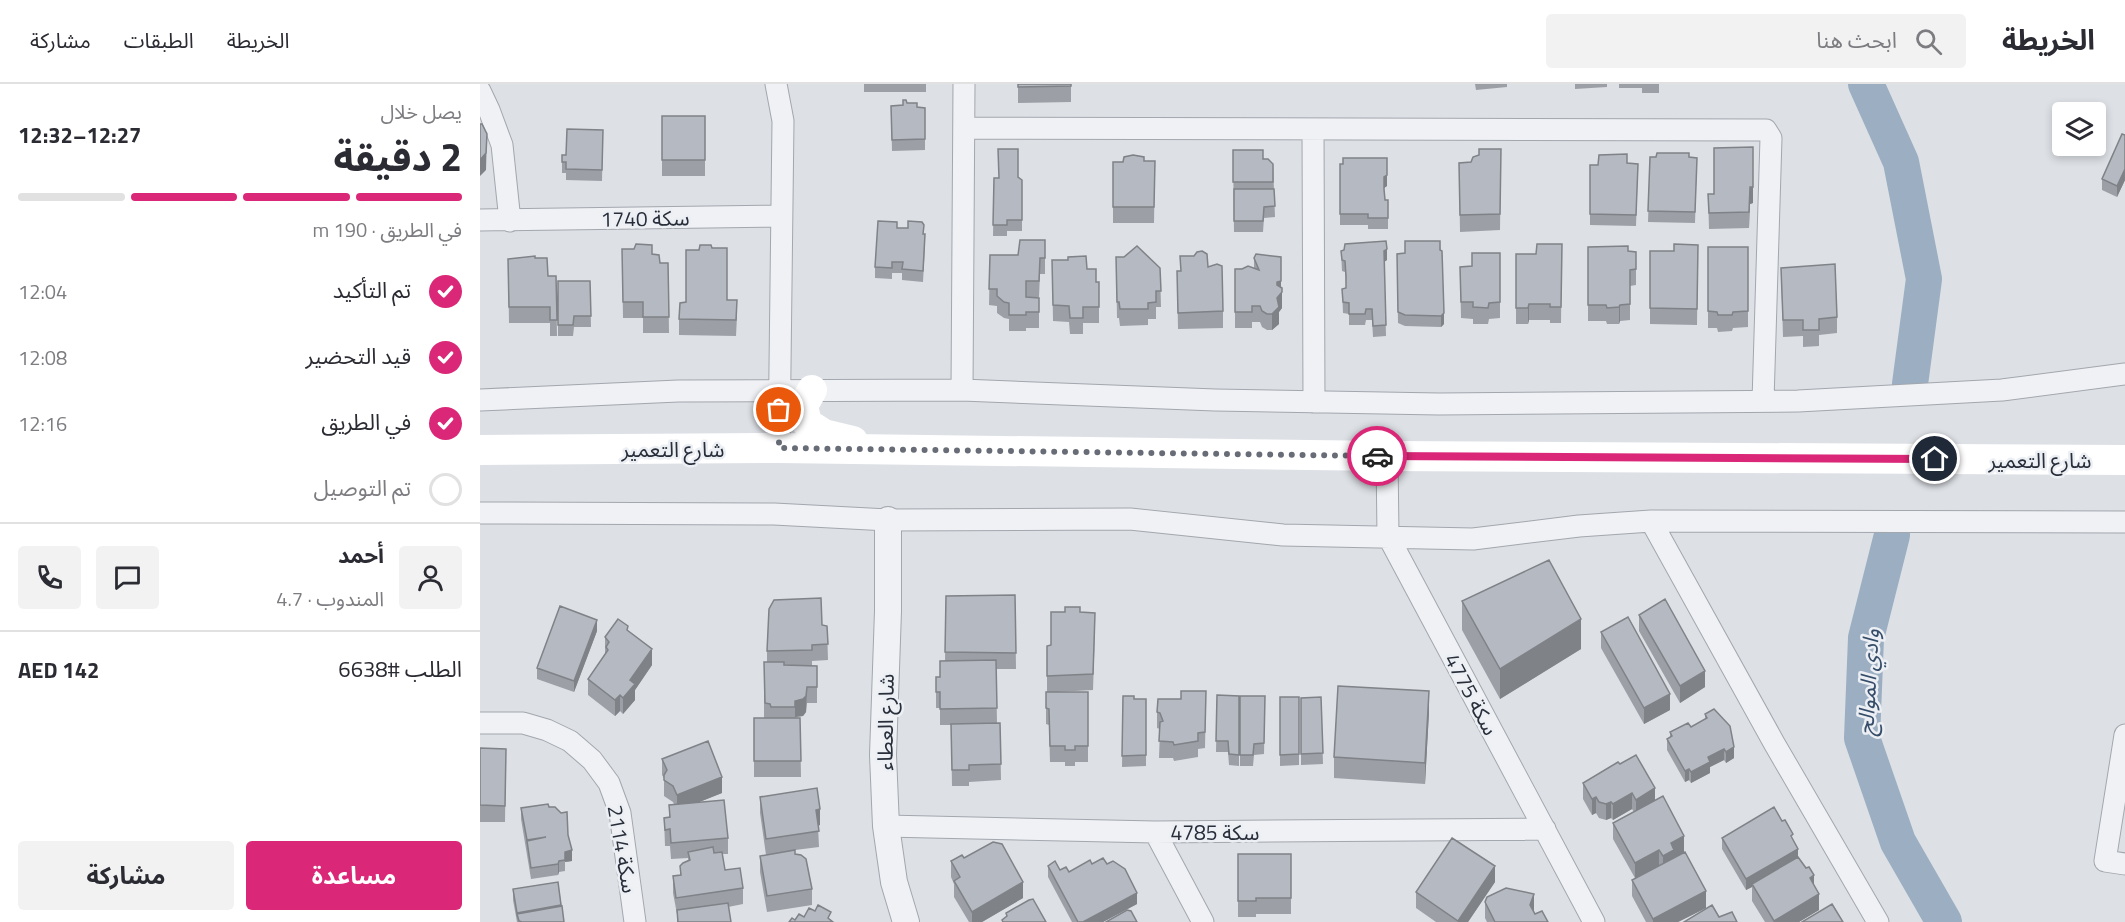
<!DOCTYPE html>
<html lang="ar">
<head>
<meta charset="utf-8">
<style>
	body { margin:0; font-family:"Titillium Web","Noto Sans Arabic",sans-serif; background:#f2f2f3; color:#2b2b33; direction:rtl; height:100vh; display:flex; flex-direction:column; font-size:22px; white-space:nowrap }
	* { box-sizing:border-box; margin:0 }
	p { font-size:20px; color:#7c7c81 }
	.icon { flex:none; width:33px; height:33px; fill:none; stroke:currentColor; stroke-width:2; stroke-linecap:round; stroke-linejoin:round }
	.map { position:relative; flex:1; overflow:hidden; direction:ltr }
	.sheet { display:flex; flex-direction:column; background:#fff; width:480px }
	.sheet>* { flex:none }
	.controls { position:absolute; left:1572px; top:18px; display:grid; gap:12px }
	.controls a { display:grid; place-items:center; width:54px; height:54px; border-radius:6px; background:#fff; box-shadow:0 3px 9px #0003; font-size:30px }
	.pin { position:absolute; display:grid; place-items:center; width:51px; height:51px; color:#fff; margin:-26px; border:3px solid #fff; border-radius:50%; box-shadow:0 2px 6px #0007 }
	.courier { position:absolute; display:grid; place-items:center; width:60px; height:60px; margin:-30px; border:4px solid #db2777; border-radius:50%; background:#fff; color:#222; box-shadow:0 2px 8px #0007 }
	.overview em { font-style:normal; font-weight:700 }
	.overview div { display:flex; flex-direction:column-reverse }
	.overview { display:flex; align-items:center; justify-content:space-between; height:102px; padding:0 18px }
	h1 { font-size:39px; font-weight:700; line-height:45px }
	.bar { display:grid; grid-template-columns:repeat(4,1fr); gap:9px 6px; align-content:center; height:72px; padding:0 18px }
	.bar i { height:8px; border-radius:4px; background:#e1e1e2 }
	.bar .selected { background:#db2777 }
	.bar p { grid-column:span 4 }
	.line { display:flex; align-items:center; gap:15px; padding:0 18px; border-top:2px solid #e1e1e2 }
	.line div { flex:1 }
	.round { display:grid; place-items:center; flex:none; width:63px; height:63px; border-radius:6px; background:#f2f2f3 }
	ol { padding:0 18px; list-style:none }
	li { display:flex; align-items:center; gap:18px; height:66px }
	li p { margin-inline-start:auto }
	li .icon { padding:6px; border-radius:50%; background:#db2777; color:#fff; stroke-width:4 }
	li:last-child { color:#7c7c81 }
	li i { width:33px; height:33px; border:3px solid #e1e1e2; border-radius:50% }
	.primary-button { display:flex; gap:12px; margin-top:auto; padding:12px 18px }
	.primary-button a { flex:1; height:69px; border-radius:6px; background:#db2777; color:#fff; font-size:24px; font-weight:700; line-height:69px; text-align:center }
	.primary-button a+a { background:#f2f2f3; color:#2b2b33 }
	header { display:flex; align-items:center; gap:36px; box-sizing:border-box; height:84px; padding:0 30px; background:#fff; border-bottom:2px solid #e1e1e2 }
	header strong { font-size:28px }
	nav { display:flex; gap:33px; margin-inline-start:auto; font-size:21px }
	.search { width:420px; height:54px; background:#f2f2f3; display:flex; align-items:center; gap:15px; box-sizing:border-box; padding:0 21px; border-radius:6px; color:#7c7c81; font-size:22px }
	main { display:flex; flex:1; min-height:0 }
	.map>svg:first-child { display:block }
</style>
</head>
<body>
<header>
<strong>الخريطة</strong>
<div class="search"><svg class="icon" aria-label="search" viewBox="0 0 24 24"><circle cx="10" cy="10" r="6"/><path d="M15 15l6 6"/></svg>ابحث هنا</div>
<nav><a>الخريطة</a><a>الطبقات</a><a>مشاركة</a></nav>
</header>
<main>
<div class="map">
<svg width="1645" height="838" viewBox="0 0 1645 838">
	<rect width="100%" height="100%" fill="#dde0e5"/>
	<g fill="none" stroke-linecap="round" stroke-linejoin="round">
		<path stroke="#9baec2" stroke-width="36" d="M1386,0L1421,78L1444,195L1430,300
			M1412,451L1386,554L1382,654L1418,758L1464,838"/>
		<g stroke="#a3a7ae" stroke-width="23">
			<path id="minor" d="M296,0L303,37L299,364
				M0,7L9,26L22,61L30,137
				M484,44L1286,46L1291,54L1283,317
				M833,45L834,318
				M0,136L301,132
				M482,306L484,0
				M0,316L198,307L482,306L735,316L959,320L1318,317L1522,306L1645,290
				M907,372L908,452L1114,838
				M0,429L294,430L408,436L650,435L803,451L993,455L1099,442L1171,437L1645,438
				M1171,437L1294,659L1398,838
				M0,639H43L67,646L90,657L112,676L129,699L140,729L155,838
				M1645,651L1625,777L1645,780
				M406,742L675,748L1065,745
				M675,748L723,838"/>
		</g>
		<g stroke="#a3a7ae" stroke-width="28">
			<path id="tertiary" d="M408,436V527L403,671L406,742L414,798L426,838"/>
		</g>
		<use href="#minor" stroke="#eff1f4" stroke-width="21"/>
		<use href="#tertiary" stroke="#eff1f4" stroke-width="26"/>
		<path stroke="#fff" stroke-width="30" d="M332,306L323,322L327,339L344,350L373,357
			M0,366L299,364L907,372L1645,376"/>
	</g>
	<path fill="#9c9fa6" d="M384,0H446V8H384Z
		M538,0H591V18L538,19Z
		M995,0H1027V3L996,6Z
		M1095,0H1127V3L1095,5Z
		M1139,0H1179V9H1162V4H1139Z
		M427,19L437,23L445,24V66L412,67L411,22L423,21Z
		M182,32H225V92H182Z
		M123,46L122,97L86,96V89H82V78L86,71Z
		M1645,51V96L1637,113L1622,106V95Z
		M1021,65L1020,146L980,148L979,79L991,78Z
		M753,66L783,75L793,80L795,133L784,134L783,148H754Z
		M1170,73L1217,74L1215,139L1168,138Z
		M675,77L674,139H633V78Z
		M860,80L907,102L904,104L905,116H908V145H888V141H860Z
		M1158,80L1156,142L1110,141V81Z
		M538,93L542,96V147H527V152H513L514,94Z
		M1228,110L1273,119L1270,120L1269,144L1229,145Z
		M417,144H428L444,150L445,161L443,198L422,196V189H412V195L395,194V183Z
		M565,156V190H560L559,213H546L559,214V244H546V247H529V235L524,234L517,229V222L509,221L510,171H538Z
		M960,157L964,240L961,243L925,242L918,239L917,170L925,169Z
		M1082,160L1081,239H1070V236H1049L1048,240H1036V170H1056Z
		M1218,161L1217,241L1170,240V167H1194Z
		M1108,163L1156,168V201L1150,202V236L1140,237L1139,240H1127L1126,237H1108Z
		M1228,163H1268V243L1253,244L1252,247L1238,248L1237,244H1228Z
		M142,165L172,170L180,179H188L189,249H163V234H143Z
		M861,167L907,176L904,178L906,252L893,253L892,236H886L885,241H869V230L863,229L862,205L866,204V198L865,188L862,187Z
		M1020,169V234L1009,235L1008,240H993V235L981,234L980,183L992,182Z
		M714,172L728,183L743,227V244L698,245L697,187H700Z
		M636,173L680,184L681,223H676V235H668V241L640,242L639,234H637Z
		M55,174L68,192H76L77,252H70V239H29L28,175Z
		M774,174L801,203L802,224L799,228V240L792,246H787L782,243L780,238H772V244H755V185L774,184Z
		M572,176H588L607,185L616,198H619V239H603V250H590L589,238L573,237Z
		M1301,184L1357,233V249L1339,251V262L1323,263V252L1303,253Z
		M78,197H110L111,243H94L93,252H78Z
		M247,216L257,232L256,252L199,251V235Z
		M535,511L536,585H516L517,639H520L521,696L489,698V702H472L471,641H460V624H456V593H460L465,577L466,512Z
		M982,517L1101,565L1020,615L982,546Z
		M600,528L615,545L613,606L577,608H608V678H595V682H585V678H570L569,641L566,640V608H567V562L571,561Z
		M1159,531L1225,603L1200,619L1159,547Z
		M342,541L347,542L348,576L332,577V582H337V619H327L326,628L323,632L315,633L320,634L321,693H274V634H284V578H287V567Z
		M117,547L94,608L57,595V584Z
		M148,547L172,581L155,606V616L143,630L140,627L135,632L108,611V595L125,570V553Z
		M1121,548L1190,626L1164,640L1121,564Z
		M726,607L725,664L718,665V673L694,677L693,674H679L680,645L677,644V628L701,615Z
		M737,611L759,612V682L749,681L748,668H736Z
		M643,612L654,615H666V682L642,683Z
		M760,612H785L784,670L774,671L773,682H760Z
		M800,613H819V681L800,682Z
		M841,613L843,680L821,681V614Z
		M949,628L945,700L854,694V673Z
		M1225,630L1254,674L1246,679L1244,676L1230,683V689L1211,699L1209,696L1205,698L1187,666V655L1190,653V648L1211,643L1225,636Z
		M0,664L26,665L25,738H0Z
		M182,675L242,709L219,718L248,754V770H242L245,786L263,804V820L248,823L251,838H197V830L193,809V792L200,791V782L208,776V774L191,775L190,762H185L184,734L189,733V721L194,720L193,718L184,712V694L182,691Z
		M1138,678L1175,716L1204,768L1226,824L1198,838H1166L1152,812V796L1155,794L1133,755V739L1154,728L1152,725L1133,736L1131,734L1126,736L1119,734L1116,729L1112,731L1103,715V699Z
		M280,713L340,741L338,742L339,763L315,766V770L332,805V821L287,828L280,788V772L286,771L280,729Z
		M69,723L88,751L92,777L85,778V787L79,788L78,791L51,795L41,735V724Z
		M1242,754L1313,756L1318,773L1334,801L1339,826L1319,838H1285L1272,817V803L1266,806L1242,765Z
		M758,770H811V830H776V833H758Z
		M484,774L543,814L502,838H489L474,813V800L471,793V777Z
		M612,780L657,820L623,838H592L568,793V782L589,788Z
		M78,798L84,838H37L33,816V805Z
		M1015,798L988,838H956L936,824V808Z
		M1005,818L1054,827L1055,830L1068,838H1007L1005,834Z"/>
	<path fill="#7f8287" d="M7,50L6,86L0,92V76Z
		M1645,85V96L1637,113V102Z
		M907,91V102L904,104V93Z
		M1270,103H1273V119L1270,120L1269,144Z
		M907,165V176L904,178V167Z
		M801,173V209L802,208V224L799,228V240L792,246V230Z
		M1049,220V236L1048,240V224Z
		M1140,221V237L1139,240V223Z
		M964,229V240L961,243V232Z
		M1101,535V565L1020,615V585Z
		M117,536V547L94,608V597Z
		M172,565V581L155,606V616L143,630V614L150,596Z
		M1225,587V603L1200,619V602Z
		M327,603L326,628L323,632L315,633V617Z
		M949,607V628L945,700V679Z
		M1190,610V626L1164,640V624Z
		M140,611V627L135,632V616Z
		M1254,663V674L1246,679V668Z
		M1244,665V676L1230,683V689L1211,699V688L1228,673Z
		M1209,685V696L1205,698V687Z
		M242,693V709L197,727V711Z
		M1175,704V720L1156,732V716Z
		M1152,709V725L1133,736V720Z
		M1116,713V729L1112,731V715Z
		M1131,718V734L1126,736V720Z
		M340,725V741L336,742V726Z
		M1204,752V768L1183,788V772L1191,759Z
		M1318,765V776L1272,800V803L1266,806V795Z
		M92,766V777L85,778V768Z
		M1179,766V782L1155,795V779Z
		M79,777V788L78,791V780Z
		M1015,782V798L988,838H978V837Z
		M1334,791V807L1330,794Z
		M543,798V814L502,838H492V828Z
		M1226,807V824L1198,838H1173V835Z
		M657,809V820L623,838H603Z
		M1054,810V827L1050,837V821Z
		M1339,810V826L1319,838H1294V837Z"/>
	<path fill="#b5b9c1" stroke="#7f8287" stroke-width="1.5" d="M538,0H591V2L538,3Z
		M423,16H426L427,19H437V23L445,24V55L412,56L411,22L423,21Z
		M182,32H225V76H182Z
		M0,40H2L7,50L6,69L0,76Z
		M87,45L123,46L122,86L86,85V78H82V71H86Z
		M1642,50L1645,51V85L1637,102L1622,95Z
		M1273,63V103H1270L1269,128L1229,129L1228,110H1234V64Z
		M518,65H538V93L542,96V136H527V141H513L514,94H519Z
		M999,65H1021L1020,130L980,131L979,79L991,78L993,73L999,71Z
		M753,66H783V75H788L793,80V98H753Z
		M1177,69H1209V73L1217,74L1215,128L1168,127L1170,73H1176Z
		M1147,70V79L1158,80L1156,131L1110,130V81H1118L1119,71Z
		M653,71L664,73V77H675L674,123H633V78H643L644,73Z
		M863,74H907V91L904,93V105L905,116H908V134H888V130H860V80H863Z
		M754,105H794L795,122L784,123L783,137H754Z
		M398,137L417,138V144H428V137L442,138L444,141L443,150H445L443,187L422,185L423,178H412V184L395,183Z
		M540,156H565V174H560L559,197H546V213L559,214V228H546V231H529V219L524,218L517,212V205H509L510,171H538Z
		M906,157L907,165L904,167L906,241L893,242L892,225H886L885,230H869V219L863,218L862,205L866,204V192L865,177L862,176L861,167L864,166L865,160Z
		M925,157H960V166L962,167L964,229L961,232L925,231L918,228L917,170L925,169Z
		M156,160L172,161V170L179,171L180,179H188L189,233H163V218H143L142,165H154Z
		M1057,160H1082L1081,223H1070V220H1049L1048,224H1036V170H1056Z
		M1194,160L1218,161L1217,225L1170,224V167H1194Z
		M220,161H231L232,164H247V216H257L256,236L199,235L200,219L206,218V166H219Z
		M657,162L680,184L681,207H676V218L668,219V225H640L639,218H637L636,173H644Z
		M1148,162V167L1156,168V185L1150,186V220L1140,221L1139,223L1127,224L1126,221H1108V163Z
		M1228,163H1268V227L1253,228L1252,231H1238L1237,228L1228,227Z
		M722,167L727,170L728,183L737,180L742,182L743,227L698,229L697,187H701L700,172H714L717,168Z
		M992,169H1020V218L1009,219L1008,224L993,223V218H981L980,183L992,182Z
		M776,170L801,173V197L797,198V201L802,204V208L797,214L799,223L792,230H787L782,227L780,222H772V228H755V185H762L768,182L779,186L774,174Z
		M55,172V174H67L68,192H76L77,236H70V223H29L28,175Z
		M606,172L607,185H616V198H619V223H603V234H590L589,222L573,221L572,176H588V173Z
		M1355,180L1357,233L1339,235V246H1323V236H1303L1301,184Z
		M78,197H110L111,232H94L93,241H78Z
		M1069,476L1101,535L1020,585L982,517Z
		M535,511L536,569L465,568L466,512Z
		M341,514L342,541L347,542L348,560L332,561V566L287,567L289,525L294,516Z
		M1185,515L1225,587L1200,602L1159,531Z
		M80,522L117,536L94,597L57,584Z
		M585,523H600V528L615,529L613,590L567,592V562L571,561V528H585Z
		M1148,533L1190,610L1164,624L1121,548Z
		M138,535L148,542L147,546L172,565L150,596L155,600L143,614L140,611L135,616L108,595L128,566L126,563L129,558L125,553Z
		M516,576L517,624L460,625V608H456V593H460V577Z
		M284,578H304V581L337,582V603H327L326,612L323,615L315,617V623H291L290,620L285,619Z
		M858,602L949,607L945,679L854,673Z
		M701,607H726L725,648L718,649V657L694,661L693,658L679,657L680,638L683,637L680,629L677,628L678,615H701Z
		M566,608H608V662H595V666H585V662H570L569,625L566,624Z
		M737,611L759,612V671L749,670L748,657H736Z
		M643,612H654V615H666V671L642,672Z
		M760,612H785L784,659L774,660L773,671H760Z
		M800,613H819V670L800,671Z
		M841,613L843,669L821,670V614Z
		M1234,625L1250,642L1254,663L1246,668L1244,665L1228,673L1230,678L1211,688L1209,685L1205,687L1187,655L1192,652L1190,648L1208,639L1211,643L1227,634L1225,630Z
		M274,634H320L321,677H274Z
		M520,639L521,680L489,681V686H472L471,640Z
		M228,657L242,693L197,711L193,702L184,696V691L187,686L182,675Z
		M0,664L26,665L25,722L0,721Z
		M1156,671L1175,704L1156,716L1152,709L1133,720L1131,718L1126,720L1119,718L1116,713L1112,715L1103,699L1138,678L1140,680Z
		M337,704L340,725L336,726L339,747L286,755L280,713Z
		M1183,712L1204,752L1191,759L1194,766L1183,772L1179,766L1155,779L1133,739Z
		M244,716L248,754L191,759L190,745L185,746L184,734L190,733L189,721Z
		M68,720L69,723H75L81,729L87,728L88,751L92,766L85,768V776L79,777L78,780L51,784L47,757L66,753L47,756L41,724Z
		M1294,723L1302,737L1305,736L1313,750L1311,752L1318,765L1266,795L1242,754Z
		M972,754L1015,782L978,837L936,808Z
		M513,758L522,760L543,798L492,828L474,797L480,793L471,777L482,771L484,774Z
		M233,763L234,769L242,768L245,786L260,784L263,804L196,814L193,792L201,791L200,782L203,779L210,776L208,768Z
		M315,766V770L321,771L326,775L332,805L287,812L280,772Z
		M1205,768L1226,807L1173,835L1152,796Z
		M758,770H811V814H776V817H758Z
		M1318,773L1326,784L1329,783L1334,791L1330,794L1339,810L1294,837L1272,800Z
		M623,774L627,780L633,777L645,785L657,809L603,838H598L568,782L575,777L580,786L586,783L589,788L610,776L612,780Z
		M78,798L81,821L37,829L33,805Z
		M1026,804L1054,810L1050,821L1055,830L1062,827L1068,838H1015L1005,818L1007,813Z
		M553,815L566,838H523L522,836L527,832L526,829L549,816Z
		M248,819L251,838H198L197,826Z
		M1352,820L1363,838H1322Z
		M338,821L351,828L348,834L353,838H309L312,834L315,836L319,830L324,833L329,824L335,827Z
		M1232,821L1239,833L1252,828L1257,838H1204Z
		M82,822L84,838H42L39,837L37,830Z
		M647,826L651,827L657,838H626Z"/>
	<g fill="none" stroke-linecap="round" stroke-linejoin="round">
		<path stroke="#676c76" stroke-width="6" stroke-dasharray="0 10.8" d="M299,326V364L897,372"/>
		<path stroke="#db2777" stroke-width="8" d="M897,372L1455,375"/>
	</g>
	<g text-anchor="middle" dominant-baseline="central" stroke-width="5" stroke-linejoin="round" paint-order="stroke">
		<g font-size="21" fill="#282e3a" stroke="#eceff3">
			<text transform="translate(165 134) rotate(-1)">سكة 1740</text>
			<text x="193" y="365">شارع التعمير</text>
			<text x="1560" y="376">شارع التعمير</text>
			<text transform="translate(992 610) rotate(62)">سكة 4775</text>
			<text transform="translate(405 638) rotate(-89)">شارع العطاء</text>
			<text x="735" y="748">سكة 4785</text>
			<text transform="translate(143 765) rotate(80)">سكة 2114</text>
		</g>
		<g font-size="22" font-style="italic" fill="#364d6a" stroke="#eceff3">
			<text transform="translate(1388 598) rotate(-87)">وادي الموالح</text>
		</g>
	</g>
</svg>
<div class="controls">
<a><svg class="icon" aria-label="layers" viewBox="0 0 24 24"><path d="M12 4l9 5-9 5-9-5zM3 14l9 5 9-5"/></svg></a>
</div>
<div class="pin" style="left:299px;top:326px;background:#ea580c"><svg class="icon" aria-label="bag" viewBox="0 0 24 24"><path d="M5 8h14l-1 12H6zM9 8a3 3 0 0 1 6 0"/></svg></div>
<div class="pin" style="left:1455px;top:375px;background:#1f2937"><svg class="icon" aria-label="home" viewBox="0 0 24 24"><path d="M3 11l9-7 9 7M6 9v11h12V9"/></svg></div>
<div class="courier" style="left:897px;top:372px"><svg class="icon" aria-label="car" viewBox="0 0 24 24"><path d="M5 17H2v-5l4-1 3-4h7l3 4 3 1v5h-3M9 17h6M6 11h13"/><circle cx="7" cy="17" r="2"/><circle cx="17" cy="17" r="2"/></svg></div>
</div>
<section class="sheet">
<div class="overview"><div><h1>2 دقيقة</h1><p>يصل خلال</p></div><em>12:27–12:32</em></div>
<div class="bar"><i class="selected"></i><i class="selected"></i><i class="selected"></i><i></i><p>في الطريق · 190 m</p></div>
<ol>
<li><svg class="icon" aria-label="check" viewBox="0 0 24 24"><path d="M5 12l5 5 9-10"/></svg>تم التأكيد<p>12:04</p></li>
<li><svg class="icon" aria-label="check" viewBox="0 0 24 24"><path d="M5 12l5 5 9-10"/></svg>قيد التحضير<p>12:08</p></li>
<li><svg class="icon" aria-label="check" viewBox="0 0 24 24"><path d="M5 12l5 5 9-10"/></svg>في الطريق<p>12:16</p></li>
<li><i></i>تم التوصيل</li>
</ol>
<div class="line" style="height:108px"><a class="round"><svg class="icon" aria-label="person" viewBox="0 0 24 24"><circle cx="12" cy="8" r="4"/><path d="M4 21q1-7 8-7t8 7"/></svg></a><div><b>أحمد</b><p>المندوب · 4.7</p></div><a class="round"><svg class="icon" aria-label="chat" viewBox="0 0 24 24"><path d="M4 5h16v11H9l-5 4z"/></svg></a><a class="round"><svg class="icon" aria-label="phone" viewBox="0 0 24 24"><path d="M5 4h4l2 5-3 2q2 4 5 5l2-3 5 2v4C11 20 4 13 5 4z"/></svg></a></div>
<div class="line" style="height:78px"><div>الطلب #6638</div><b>AED 142</b></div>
<div class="primary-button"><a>مساعدة</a><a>مشاركة</a></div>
</section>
</main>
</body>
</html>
